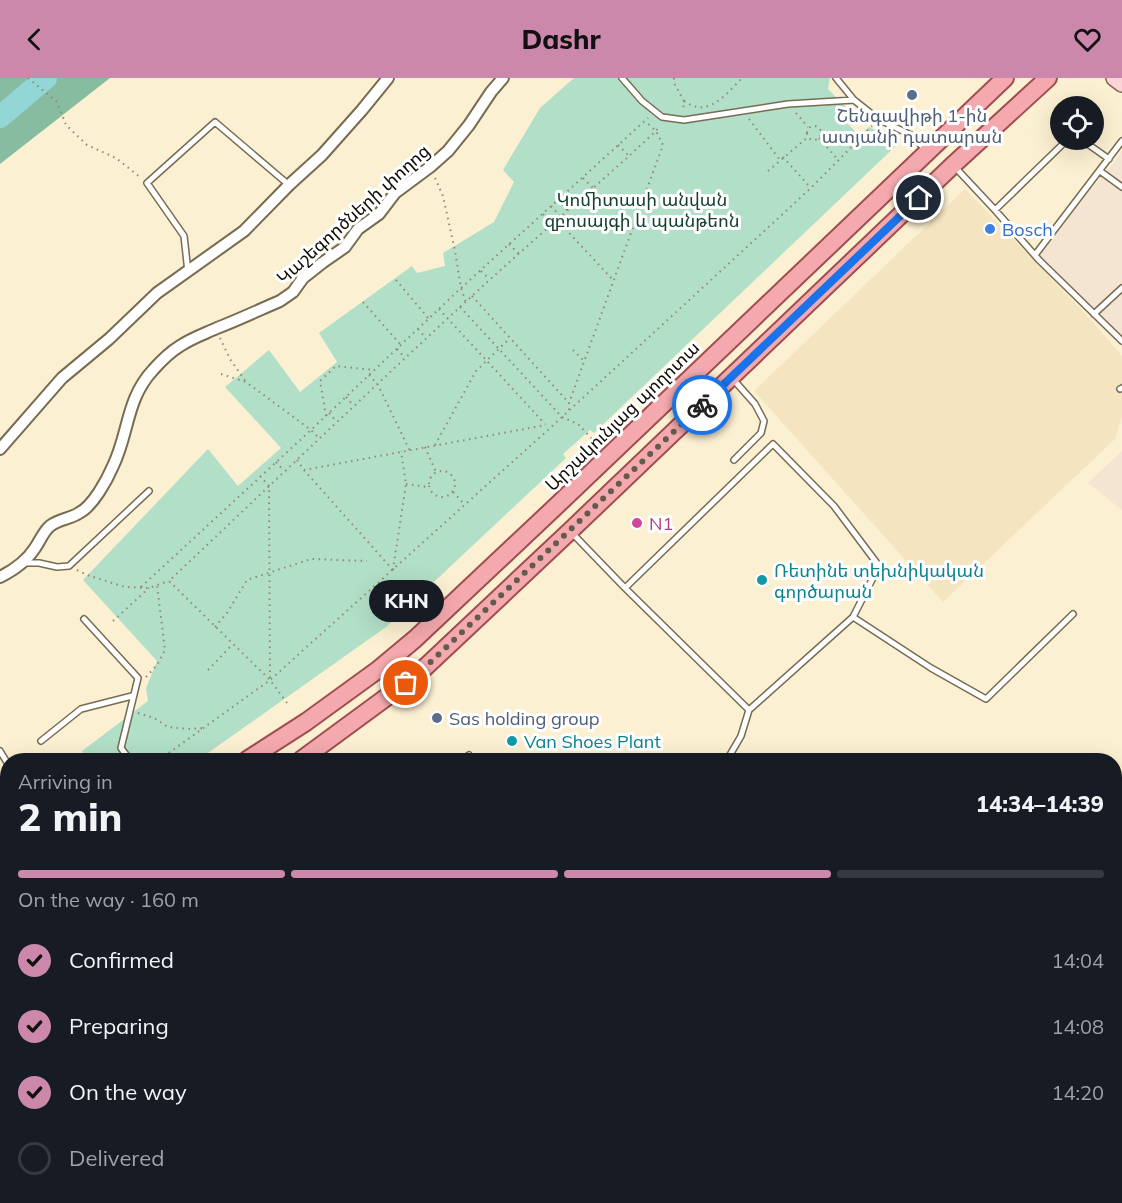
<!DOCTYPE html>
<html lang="en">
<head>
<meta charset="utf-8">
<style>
	body { margin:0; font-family:Mulish,"Noto Sans Armenian",sans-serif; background:#242831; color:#f1f3f6; height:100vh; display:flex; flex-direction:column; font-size:22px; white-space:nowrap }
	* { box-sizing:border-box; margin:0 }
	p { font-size:20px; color:#9ea1a6 }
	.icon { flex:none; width:33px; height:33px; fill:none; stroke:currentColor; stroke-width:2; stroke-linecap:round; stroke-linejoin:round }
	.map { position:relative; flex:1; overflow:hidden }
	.side { position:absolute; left:0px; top:675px; width:1122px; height:450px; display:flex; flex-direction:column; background:#171b24; border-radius:24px 24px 0 0; box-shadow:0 6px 24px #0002 }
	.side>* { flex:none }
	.fabs { position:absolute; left:1050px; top:18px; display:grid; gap:12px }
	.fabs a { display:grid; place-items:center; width:54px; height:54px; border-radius:50%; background:#171b24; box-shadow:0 6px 24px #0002; font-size:30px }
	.pin { position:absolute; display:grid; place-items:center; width:51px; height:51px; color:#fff; margin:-26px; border:3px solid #fff; border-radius:50%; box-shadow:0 2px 6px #0007 }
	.courier { position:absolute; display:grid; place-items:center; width:60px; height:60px; margin:-30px; border:4px solid #1a73e8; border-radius:50%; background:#fff; color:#222; box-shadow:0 2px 8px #0007 }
	.bubble { position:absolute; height:42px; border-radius:21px; background:#171b24; box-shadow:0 6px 24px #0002; font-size:20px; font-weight:800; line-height:42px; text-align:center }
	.headline em { font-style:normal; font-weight:800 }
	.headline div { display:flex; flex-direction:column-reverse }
	.headline { display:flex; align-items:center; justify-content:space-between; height:102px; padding:0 18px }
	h1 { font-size:39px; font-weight:800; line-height:45px }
	.bar { display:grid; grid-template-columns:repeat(4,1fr); gap:9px 6px; align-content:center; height:72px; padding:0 18px }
	.bar i { height:8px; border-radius:4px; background:#363941 }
	.bar .current { background:#c8a }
	.bar p { grid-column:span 4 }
	ol { padding:0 18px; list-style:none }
	li { display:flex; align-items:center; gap:18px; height:66px }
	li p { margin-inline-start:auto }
	li .icon { padding:6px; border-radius:50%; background:#c8a; color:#111; stroke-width:4 }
	li:last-child { color:#9ea1a6 }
	li i { width:33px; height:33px; border:3px solid #363941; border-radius:50% }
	header { display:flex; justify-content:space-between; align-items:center; height:78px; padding:0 18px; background:#c8a; color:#111; font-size:27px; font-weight:800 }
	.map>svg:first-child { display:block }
</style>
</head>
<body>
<header><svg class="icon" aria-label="back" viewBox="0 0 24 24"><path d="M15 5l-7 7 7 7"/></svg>Dashr<svg class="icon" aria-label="heart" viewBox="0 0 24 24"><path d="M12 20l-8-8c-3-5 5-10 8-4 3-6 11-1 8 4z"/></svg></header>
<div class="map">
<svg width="1122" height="1125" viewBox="0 0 1122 1125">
	<rect width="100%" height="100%" fill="#fcf0d2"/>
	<path fill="#f3e5d2" d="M1122,73V269L1092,241L1034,174L1109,91Z
		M1122,373V432L1088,405Z"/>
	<path fill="#f4e5c0" d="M965,111L1091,242L1122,278V338L1115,361L943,524L754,313Z
		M0,951L8,961V1118H87L88,1125H0Z
		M94,1118H307L284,1125H95Z
		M396,1118H553L563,1125H391Z"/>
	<path fill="#b2dfc8" d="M574,0H830L828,11L850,33L843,41L859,57L869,49L900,64L594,355L590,352L563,376L566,380L386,549L198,682H87L82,673L148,623L146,610L157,583L83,502L208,371L238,408L281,370L225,309L269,272L300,314L337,284L319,255L412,188L417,195L445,188L443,175L494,144L514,104L503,92L540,30Z"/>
	<path fill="#87bca1" d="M0,0H110L0,86Z"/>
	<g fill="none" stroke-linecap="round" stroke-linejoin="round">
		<path stroke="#93d6d6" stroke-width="22" d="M0,39L46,0
			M305,1125L319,1118"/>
		<g stroke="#776c52" stroke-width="8">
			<path id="lane" d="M622,0L642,23L662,39L684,42L788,26L854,22
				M836,0L854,22L878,41L911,57L925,71
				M1082,62L1109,81
				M954,88L995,132L1039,182L1122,263
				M1100,93L1122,109
				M995,132L1067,62
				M1035,177L1122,63
				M188,194L184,158L147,105L215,44L289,107
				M1094,236L1122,210
				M732,300L755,326L764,343L761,355L734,382
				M1120,311L1122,310
				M572,455L625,510L749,632
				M22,485H39L57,489L69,488L149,413
				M625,510L773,366L834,428L879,488L853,539L749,632L741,658L727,682
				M853,539L931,590L986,621L1073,536
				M84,541L138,600L121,670L130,682
				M41,663L81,631L132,618
				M0,673L8,686
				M462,682L469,677
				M1114,762L1122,769
				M0,934L8,947
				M0,968L8,979
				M0,996L3,995L8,990
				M449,1118L451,1125
				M377,1125L382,1118
				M884,1125L891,1118"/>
		</g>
		<g stroke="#776c52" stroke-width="14">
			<path id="street" d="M0,371L62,300L109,261L157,215L244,153L289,107L322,77L362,32L388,0
				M0,499C14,492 26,484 35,470C40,463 43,454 50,448C59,441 70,441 79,435C93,428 107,402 113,388C129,355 126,321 153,292C161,283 170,274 180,268C192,260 204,256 217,250C238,242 259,232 280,223L293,214L303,200L322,185L345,169L358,151L379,136L395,115L430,89L448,73L469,47L491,14L503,0
				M0,734L8,736"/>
		</g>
		<g stroke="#776c52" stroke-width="18">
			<path id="secondary" d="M1114,0L1122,6
				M1114,902L1122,898
				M574,1118L584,1125
				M721,1125L732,1118"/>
		</g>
		<g stroke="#a04d4f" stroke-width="20">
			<path id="primary" d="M247,682L306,644L379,591L415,561L551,433L1005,0
				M301,682L418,596L570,453L953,87L1048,0
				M8,853L4,863L8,871
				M0,890L8,885"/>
		</g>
		<path stroke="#918974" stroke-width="2" stroke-dasharray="1.5 4.5" stroke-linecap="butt" d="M28,0L57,24L66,47L87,67L116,80L140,99
			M674,0L675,7L684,23L683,33
			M684,23C688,26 693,28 697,29C715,32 731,11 742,0
			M796,35L808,49
			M749,41L780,82
			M807 55a7 7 0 1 1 14 0a7 7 0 1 1-14 0Z
			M819,60L839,83
			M618,67L629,78
			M783,79L811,110
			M768,93L808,59
			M435,100L443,118L455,173L461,210L466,224
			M583,100L593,110
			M558,122L568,133
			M551,128L561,139
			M543,136L553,146
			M557,142L614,203
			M509,166L519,176
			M481,193L489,201
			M396,202L429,241
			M472,218L569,325
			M363,224L401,267
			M460,229L562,339L578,346L595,364
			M439,231L545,346
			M418,251L426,260
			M220,260L230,281L246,304
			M397,271L405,280
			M573,272L584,283
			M221,296L246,304L311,352L320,361
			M369,297L378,307L410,373
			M346,319L354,328
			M569,332V325L663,67L656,53L645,43
			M329,335L337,344
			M326,338L320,303L336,288L374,292
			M435,367L476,293L510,260
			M425,369L436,394
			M297,382L304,392L546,347
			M276,384L284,393
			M304,392L392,491
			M429 406a13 13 0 1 1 26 0a13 13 0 1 1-26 0Z
			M260,398L269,408L270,602
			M406,406L428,409
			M453,414L465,427
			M77,492L87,497L125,509L149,510L169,503
			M393,492L406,406L401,373
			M141,509L311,352L461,210L648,40
			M113,543L149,510
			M215,549L227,535L247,502L311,481L367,483
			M208,592L233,566
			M146,599L157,587L165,572L157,507
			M287,625L270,602L169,503C266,411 362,320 460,229C515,178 572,129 629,78L656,53L659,48
			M138,635L154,640L168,649L188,651L204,650
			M159,682L270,602L549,351L811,110L872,48
			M0,791L8,795
			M0,904L3,908L0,910
			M0,916L8,911
			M0,1087L8,1085"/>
		<use href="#lane" stroke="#fff" stroke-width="5"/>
		<use href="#street" stroke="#fff" stroke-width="10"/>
		<use href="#secondary" stroke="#fad4d6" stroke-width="15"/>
		<use href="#primary" stroke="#f4a9ae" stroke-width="16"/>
		<path stroke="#7e7663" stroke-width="4" d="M1114,993L1122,982
			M1114,1005L1122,994
			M1028,1125L1033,1118"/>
	</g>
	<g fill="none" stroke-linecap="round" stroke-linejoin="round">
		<path stroke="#635c4c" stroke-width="6" stroke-dasharray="0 10.8" d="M406,605L418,596L458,558L702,327"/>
		<path stroke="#1a73e8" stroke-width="8" d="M702,327L919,120"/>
	</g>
	<g fill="#5c6f8a" stroke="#fff" stroke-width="2">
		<circle cx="912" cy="17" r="6"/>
		<circle cx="437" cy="640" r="6"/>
	</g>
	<circle fill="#3f7fe0" stroke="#fff" stroke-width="2" cx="990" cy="151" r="6"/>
	<circle fill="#d1479c" stroke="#fff" stroke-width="2" cx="637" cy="445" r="6"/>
	<g fill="#0f9aa8" stroke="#fff" stroke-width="2">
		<circle cx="762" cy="502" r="6"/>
		<circle cx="512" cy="663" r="6"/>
	</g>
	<g text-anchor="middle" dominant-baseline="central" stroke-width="6" stroke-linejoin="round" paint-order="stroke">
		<g font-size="18" fill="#4e5e75" stroke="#fff">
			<text x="912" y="37">Շենգավիթի 1-ին<tspan x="912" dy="21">ատյանի դատարան</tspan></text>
			<text x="449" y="640" text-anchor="start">Sas holding group</text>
		</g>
		<g font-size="18" fill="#14402e" stroke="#fff">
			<text x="642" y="121">Կոմիտասի անվան<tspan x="642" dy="21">զբոսայգի և պանթեոն</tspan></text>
		</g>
		<g font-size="18" fill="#110d04" stroke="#fff">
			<text transform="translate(353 136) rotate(-42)">Կաշեգործների փողոց</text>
			<text transform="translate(622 338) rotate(-44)">Արշակունյաց պողոտա</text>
		</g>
		<g font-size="18" fill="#366cbe" stroke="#fff" text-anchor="start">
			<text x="1002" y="151">Bosch</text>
		</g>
		<g font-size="18" fill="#b23c85" stroke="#fff" text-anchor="start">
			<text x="649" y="445">N1</text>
		</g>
		<g font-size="18" fill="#0d838f" stroke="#fff" text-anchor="start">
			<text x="774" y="492">Ռետինե տեխնիկական<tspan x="774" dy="21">գործարան</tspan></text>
			<text x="524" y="663">Van Shoes Plant</text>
		</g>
	</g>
</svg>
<div class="fabs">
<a><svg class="icon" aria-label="locate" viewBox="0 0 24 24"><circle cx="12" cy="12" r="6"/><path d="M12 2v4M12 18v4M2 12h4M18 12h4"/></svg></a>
</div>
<div class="pin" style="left:406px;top:605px;background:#ea580c"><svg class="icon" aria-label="bag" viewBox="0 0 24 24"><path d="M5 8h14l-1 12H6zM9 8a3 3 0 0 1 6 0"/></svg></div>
<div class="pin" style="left:919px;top:120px;background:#1f2937"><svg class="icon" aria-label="home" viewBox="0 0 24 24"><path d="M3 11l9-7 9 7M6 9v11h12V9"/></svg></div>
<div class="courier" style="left:702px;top:327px"><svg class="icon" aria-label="bike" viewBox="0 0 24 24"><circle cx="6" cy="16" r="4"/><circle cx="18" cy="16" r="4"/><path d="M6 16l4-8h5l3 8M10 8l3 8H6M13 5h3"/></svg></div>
<div class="bubble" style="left:369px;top:502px;width:75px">KHN</div>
<section class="side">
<div class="headline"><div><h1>2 min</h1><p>Arriving in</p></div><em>14:34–14:39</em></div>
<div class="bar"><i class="current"></i><i class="current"></i><i class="current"></i><i></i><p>On the way · 160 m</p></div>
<ol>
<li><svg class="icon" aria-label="check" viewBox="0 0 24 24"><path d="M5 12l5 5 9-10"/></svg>Confirmed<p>14:04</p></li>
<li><svg class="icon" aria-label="check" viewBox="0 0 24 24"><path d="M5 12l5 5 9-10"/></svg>Preparing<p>14:08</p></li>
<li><svg class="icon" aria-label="check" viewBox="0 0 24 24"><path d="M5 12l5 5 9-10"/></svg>On the way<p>14:20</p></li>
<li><i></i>Delivered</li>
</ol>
</section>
</div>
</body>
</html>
